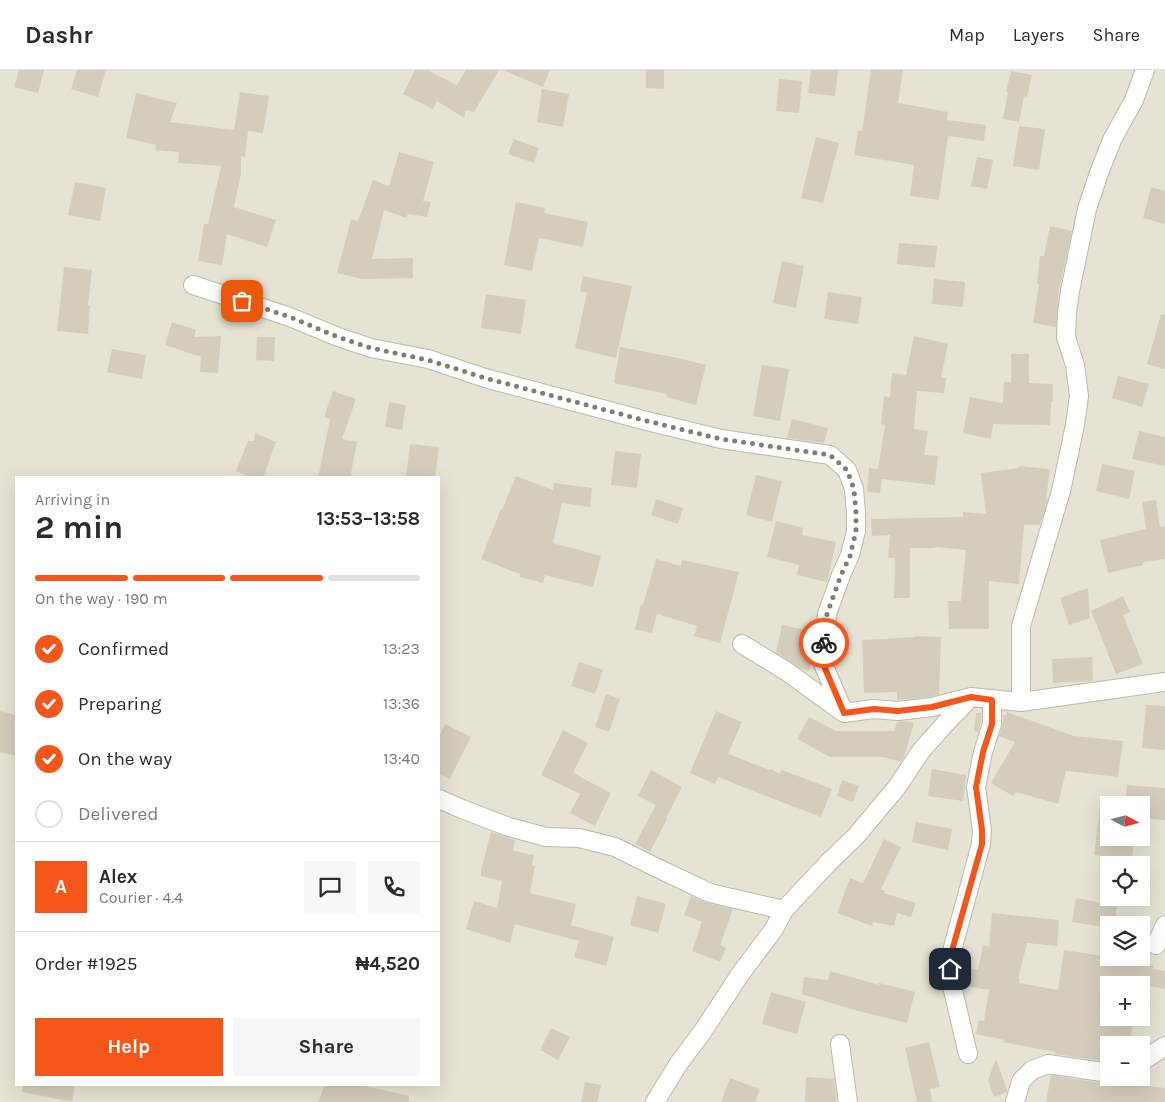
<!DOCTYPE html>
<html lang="en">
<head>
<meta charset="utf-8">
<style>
	body { margin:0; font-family:Karla,sans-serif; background:#f7f7f7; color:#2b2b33; height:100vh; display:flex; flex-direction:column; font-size:19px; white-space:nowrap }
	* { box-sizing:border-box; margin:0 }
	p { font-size:16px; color:#7c7c81 }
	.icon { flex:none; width:28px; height:28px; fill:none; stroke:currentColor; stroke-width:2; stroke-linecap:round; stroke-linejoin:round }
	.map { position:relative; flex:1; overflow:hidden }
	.side { position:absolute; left:15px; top:406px; width:425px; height:610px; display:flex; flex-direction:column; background:#fff; border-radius:0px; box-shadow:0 5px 20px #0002 }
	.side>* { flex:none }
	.needle { width:32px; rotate:97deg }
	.tools { position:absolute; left:1100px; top:726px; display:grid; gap:10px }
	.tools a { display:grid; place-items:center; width:50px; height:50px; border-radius:0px; background:#fff; box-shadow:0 5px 20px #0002; font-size:25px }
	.pin { position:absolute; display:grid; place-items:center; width:42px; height:42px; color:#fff; margin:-21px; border-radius:10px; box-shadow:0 2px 8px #0006 }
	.courier { position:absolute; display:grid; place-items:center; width:50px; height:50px; margin:-25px; border:4px solid #f65619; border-radius:50%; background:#fff; color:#222; box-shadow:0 1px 6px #0007 }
	.head em { font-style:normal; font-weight:700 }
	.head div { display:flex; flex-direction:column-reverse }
	.head { display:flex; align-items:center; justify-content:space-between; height:85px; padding:0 20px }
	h1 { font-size:32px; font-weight:700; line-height:38px }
	.bar { display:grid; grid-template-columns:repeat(4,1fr); gap:8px 5px; align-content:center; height:60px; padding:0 20px }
	.bar i { height:6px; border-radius:4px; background:#e1e1e2 }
	.bar .on { background:#f65619 }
	.bar p { grid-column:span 4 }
	.line { display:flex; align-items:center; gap:12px; padding:0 20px; border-top:1px solid #e1e1e2 }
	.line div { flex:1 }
	.round { display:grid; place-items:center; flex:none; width:52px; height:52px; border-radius:0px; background:#f7f7f7 }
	ol { padding:0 20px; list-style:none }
	li { display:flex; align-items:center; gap:15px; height:55px }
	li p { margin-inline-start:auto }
	li .icon { padding:5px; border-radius:50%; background:#f65619; color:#fff; stroke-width:4 }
	li:last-child { color:#7c7c81 }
	li i { width:28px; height:28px; border:2px solid #e1e1e2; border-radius:50% }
	.button { display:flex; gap:10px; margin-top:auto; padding:10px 20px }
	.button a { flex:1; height:58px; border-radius:0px; background:#f65619; color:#fff; font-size:20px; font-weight:700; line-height:58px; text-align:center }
	.button a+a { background:#f7f7f7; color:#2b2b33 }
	header { display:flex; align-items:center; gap:30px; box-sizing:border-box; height:70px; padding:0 25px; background:#fff; border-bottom:1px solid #e1e1e2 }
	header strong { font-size:24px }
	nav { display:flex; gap:28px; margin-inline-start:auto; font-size:18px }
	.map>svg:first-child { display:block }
</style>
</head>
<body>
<header>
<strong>Dashr</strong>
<nav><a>Map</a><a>Layers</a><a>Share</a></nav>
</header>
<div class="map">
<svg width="1165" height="1032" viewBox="0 0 1165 1032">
	<rect width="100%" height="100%" fill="#f3f0e6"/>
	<path fill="#e6e3d4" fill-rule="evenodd" d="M0,0H1165V1032H0ZM16,408H439V1015H16ZM1109,735H1141V768H1109ZM1109,795H1141V828H1109ZM1109,855H1141V888H1109ZM1109,915H1141V948H1109ZM1109,975H1141V1008H1109Z"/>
	<path fill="#d4cdbb" d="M19,0H44L38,23L14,17Z
		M77,0H106L98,27L71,19Z
		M415,0H427L457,15L466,0H499L474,42L466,40L464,48L437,31L433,39L403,24Z
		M503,0H550L543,17Z
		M646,0H664V19L646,18Z
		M811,0H838L835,26L808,23Z
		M871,0H903L898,33L948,42L947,50L986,55L984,71L948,66L939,130L910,126L914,95L854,85L858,61H862Z
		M1011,1L1032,5L1027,27L1024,26L1019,52L1003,49L1008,22H1006Z
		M779,9L802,11L799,43L776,41Z
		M542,19L569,24L563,57L537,52Z
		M240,22L269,26L263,63L248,61L245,87L241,86V104L234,137L276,150L267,177L227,164L222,195L198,191L204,154H208L221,96L178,93L179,82L155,80L156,75L126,68L136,23L177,33L170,52L234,60Z
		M1019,56L1045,59L1039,100L1013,96Z
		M816,67L839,73L823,133L801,128Z
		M514,69L539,78L534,93L508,84Z
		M399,82L434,92L423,131L431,132L427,147L408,144L406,148L384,140L372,189L413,188V208L362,209L337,203L351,149L358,151L373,110L389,116Z
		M977,87L993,90L987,119L971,116Z
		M75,112L106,118L100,151L68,145Z
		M1151,117L1165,121V154L1143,148Z
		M516,132L545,138L544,143L588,152L583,177L539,168L532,201L504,195Z
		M1050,156L1072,161L1059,220L1056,257L1033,253L1039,214H1037L1040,186H1044Z
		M899,173L937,176L935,198L897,194Z
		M782,191L804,196L796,238L773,233Z
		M64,197L92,200L88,235H90L88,264L57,261Z
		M583,206L632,216L616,288L575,278L587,223L580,221Z
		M934,209L965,212L963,237L932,234Z
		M828,222L862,227L858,254L824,249Z
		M486,224L526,230L521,264L481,258Z
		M1161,244L1165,245V299L1147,294Z
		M172,252L196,260L194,267L221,266L218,303L200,302L201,287L165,275Z
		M914,266L948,274L941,308H946L944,323L917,321L914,359L928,361L924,385L938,386L935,415L882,409L880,423L867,422L869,398L878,399L885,355L881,354L884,326L890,327L892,303L906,305Z
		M257,267H275L274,291L256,290Z
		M620,277L678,288L706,295L696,335L666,327L667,324L614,313Z
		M112,279L146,285L142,309L107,302Z
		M1011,284H1029V313L1053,314V332H1051L1050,355L993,354L991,369L963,363L970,327L1003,333L1004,312H1011Z
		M762,295L789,299L780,351L753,346Z
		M1118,306L1149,314L1142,337L1112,328Z
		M333,321L356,329L342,369L357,372L350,408H318L330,349L324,347Z
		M389,332L406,335L402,360L385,357Z
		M792,349L828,358L824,373L787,368Z
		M1139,361L1165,367V396L1132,389Z
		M255,363L276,372L263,408H253L236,401L248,371H254Z
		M410,374L439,377L435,408H406Z
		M615,381L641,384L637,418L611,415Z
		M1102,394L1135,401L1129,429L1096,421Z
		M1019,396L1050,399L1046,429H1048L1040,455H1024L1019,514L989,511V559H949L948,531H961L966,480L935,477V478H910V528H894L895,488H888L890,465L872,466L871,449L963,447V442L986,444L981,403L1019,398Z
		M756,405L782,411L772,452L746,445Z
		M516,406L553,420L554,413L592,418L590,437L562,433L553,473L601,486L593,517L545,505L543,513L520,507V504L481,489L501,439L502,440Z
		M656,429L683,438L678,454L651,445Z
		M1156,430L1160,457L1165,456V489L1143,492V495L1108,503L1100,470L1146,459L1142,432Z
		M776,451L803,458L802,465L836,472L827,512L797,505L799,495L767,487Z
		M656,489L681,496L682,490L739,502L720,573L694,566L697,556L657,544L652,563L635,559L641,534L643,535Z
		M1088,518L1090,548L1069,555L1060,528Z
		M1123,526L1130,542L1123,545L1143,594L1116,604L1091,541Z
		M782,555L815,562L813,582L809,601L801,599L776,582Z
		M915,566L941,567L939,624L930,627L897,630V622L864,623L862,570L915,567Z
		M1092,587L1093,611L1053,613L1052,589Z
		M579,592L603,600L595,624L571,616Z
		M606,624L620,629L609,662L595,657Z
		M1146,635L1165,636V680L1142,678Z
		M0,641L16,645V686L0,682Z
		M716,641L742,652L728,684L770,700L771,699L780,704L782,700L832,719L821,747L758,723L718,707L715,714L690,703Z
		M1007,642L1074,666L1123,671L1118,707L1066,701L1058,734L1016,722L1013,726L991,713L1015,672L999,666L1002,657L1003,645H1006Z
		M976,643H981V652L978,662L974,661Z
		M809,647L836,661H894L897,652L905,651L914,653L904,687L901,692L884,687H830L797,669Z
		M445,654L471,667L450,709L439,704V667Z
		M563,660L588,673L573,703L611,723L595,756L570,743L580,724L541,705Z
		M932,699L966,705L963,731L928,726Z
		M651,700L682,717L666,748L667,749L650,782L635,774L656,735L638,726Z
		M842,710L859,716L853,732L837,726Z
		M1127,715L1165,718V750L1141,748V735H1125Z
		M1100,738L1109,739V768H1134L1132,790L1094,785Z
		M916,752L952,759L948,780L912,772Z
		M491,762L515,770L513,781L534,785L532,795L535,796L530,823L576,834L571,855L614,867L606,896L574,887L579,871L515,854L510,873L466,859L474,831L497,838L502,811L481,806V800Z
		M884,769L901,777L881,819L885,821L884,823L916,833L911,847L897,843L894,856L873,852L872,856L837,843L850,808L863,813Z
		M637,826L666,834L658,863L630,855Z
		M691,826L707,833L733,839L720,875L726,878L720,892L692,881L702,852L684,845Z
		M1076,828L1117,836L1114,855H1109V858L1072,852Z
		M992,843L1059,850L1057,876L1027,873L1018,909H1020L1019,913L1058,920L1064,880L1109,887V888H1119L1154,895L1153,899L1165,901V919L1142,915H1109V948H1134L1129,975H1109V992L1055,984V982L1003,972L1004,970L976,964L979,950L984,951L989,920L967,916L971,899L978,900L983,875L989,877Z
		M830,901L879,915V913L915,922L907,953L854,940L802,924L804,907L828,910Z
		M771,922L806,932L797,964L762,954Z
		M551,958L570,967L558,990L540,980Z
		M929,972L940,1017L930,1019L932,1032H917L905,978Z
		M996,989L1007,1020V1022L994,1027L988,1010Z
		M1051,1005L1107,1014L1114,1012L1165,1018V1032H1046Z
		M806,1007L834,1009L836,1025V1032H805Z
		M730,1008L760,1019L755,1032H721Z
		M585,1012L601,1015L597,1032H581Z
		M23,1015H75L72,1032L22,1022Z
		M325,1015H361L409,1026V1032H318Z"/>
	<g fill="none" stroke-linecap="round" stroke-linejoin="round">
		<g stroke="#beb9a8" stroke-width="20">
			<path id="minor" d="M193,215L290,247L338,267L371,278L428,289L485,308L647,351L721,369L830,385L847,400L854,419L856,443V461L850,485L841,505L827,544L824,575V596L844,643
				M742,574L786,601L844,643L873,639L898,641L932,637L971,627L1021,632L1165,612
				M1021,632V556L1061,421L1075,355L1079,326L1075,295L1066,267L1067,243L1070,221L1087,139L1099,103L1112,70L1134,30L1145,0
				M439,729L462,739L509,757L546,767L579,768L615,777L651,795L710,823L784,840
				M1156,875L1165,855
				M840,974L848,1032
				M968,984L952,916L950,899L953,877L981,774L982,760L976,717L983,682L992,654V629
				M1141,992L1165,976
				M655,1032L679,993L703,961L741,903L774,859L784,840L828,793L856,766L897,717L921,681L944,655L971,627
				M1015,1032L1021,1011L1032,1000L1048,994L1109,1003"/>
		</g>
		<use href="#minor" stroke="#fff" stroke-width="18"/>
	</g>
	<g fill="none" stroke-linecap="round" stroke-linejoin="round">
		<path stroke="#827e73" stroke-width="5" stroke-dasharray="0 9" d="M242,231L290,247L338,267L371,278L428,290L485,308L647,351L721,369L830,385L847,400L854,419L856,443V461L850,486L841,505L827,544L824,573"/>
		<path stroke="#f65619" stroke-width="6" d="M824,573V596L844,643L874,639L898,641L932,637L971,627L992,630V654L983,682L976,717L982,760V774L953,877L950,899"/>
	</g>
</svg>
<div class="tools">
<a><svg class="needle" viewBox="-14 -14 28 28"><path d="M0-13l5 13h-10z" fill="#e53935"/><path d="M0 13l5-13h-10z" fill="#7c7c81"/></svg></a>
<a><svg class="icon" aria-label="locate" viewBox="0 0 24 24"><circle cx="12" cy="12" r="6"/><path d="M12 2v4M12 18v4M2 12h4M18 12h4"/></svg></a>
<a><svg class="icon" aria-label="layers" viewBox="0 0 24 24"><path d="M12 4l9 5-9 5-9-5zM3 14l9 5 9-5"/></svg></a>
<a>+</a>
<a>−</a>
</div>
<div class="pin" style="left:242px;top:231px;background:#ea580c"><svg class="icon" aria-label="bag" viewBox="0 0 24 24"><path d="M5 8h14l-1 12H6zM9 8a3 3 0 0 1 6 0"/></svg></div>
<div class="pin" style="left:950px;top:899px;background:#1f2937"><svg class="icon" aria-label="home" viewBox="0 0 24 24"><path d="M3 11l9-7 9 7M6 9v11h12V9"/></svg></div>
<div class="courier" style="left:824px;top:573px"><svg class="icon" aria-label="bike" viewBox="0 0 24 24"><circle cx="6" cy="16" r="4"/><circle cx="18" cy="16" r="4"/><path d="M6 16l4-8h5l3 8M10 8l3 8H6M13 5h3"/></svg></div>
<section class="side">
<div class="head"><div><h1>2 min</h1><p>Arriving in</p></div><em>13:53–13:58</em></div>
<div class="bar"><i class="on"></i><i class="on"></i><i class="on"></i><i></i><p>On the way · 190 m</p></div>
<ol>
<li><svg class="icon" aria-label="check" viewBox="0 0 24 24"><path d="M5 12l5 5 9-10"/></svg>Confirmed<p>13:23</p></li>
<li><svg class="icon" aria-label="check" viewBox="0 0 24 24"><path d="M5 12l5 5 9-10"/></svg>Preparing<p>13:36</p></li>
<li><svg class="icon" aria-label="check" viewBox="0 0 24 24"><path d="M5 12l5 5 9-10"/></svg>On the way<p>13:40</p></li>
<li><i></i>Delivered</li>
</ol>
<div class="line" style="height:90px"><b class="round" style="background:#f65619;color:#fff">A</b><div><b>Alex</b><p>Courier · 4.4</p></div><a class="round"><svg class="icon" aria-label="chat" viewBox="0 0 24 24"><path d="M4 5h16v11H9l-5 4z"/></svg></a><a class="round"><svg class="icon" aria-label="phone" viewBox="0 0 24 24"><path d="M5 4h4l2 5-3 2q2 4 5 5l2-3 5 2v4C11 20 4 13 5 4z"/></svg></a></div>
<div class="line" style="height:65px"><div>Order #1925</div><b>₦4,520</b></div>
<div class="button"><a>Help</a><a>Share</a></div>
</section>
</div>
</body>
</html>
